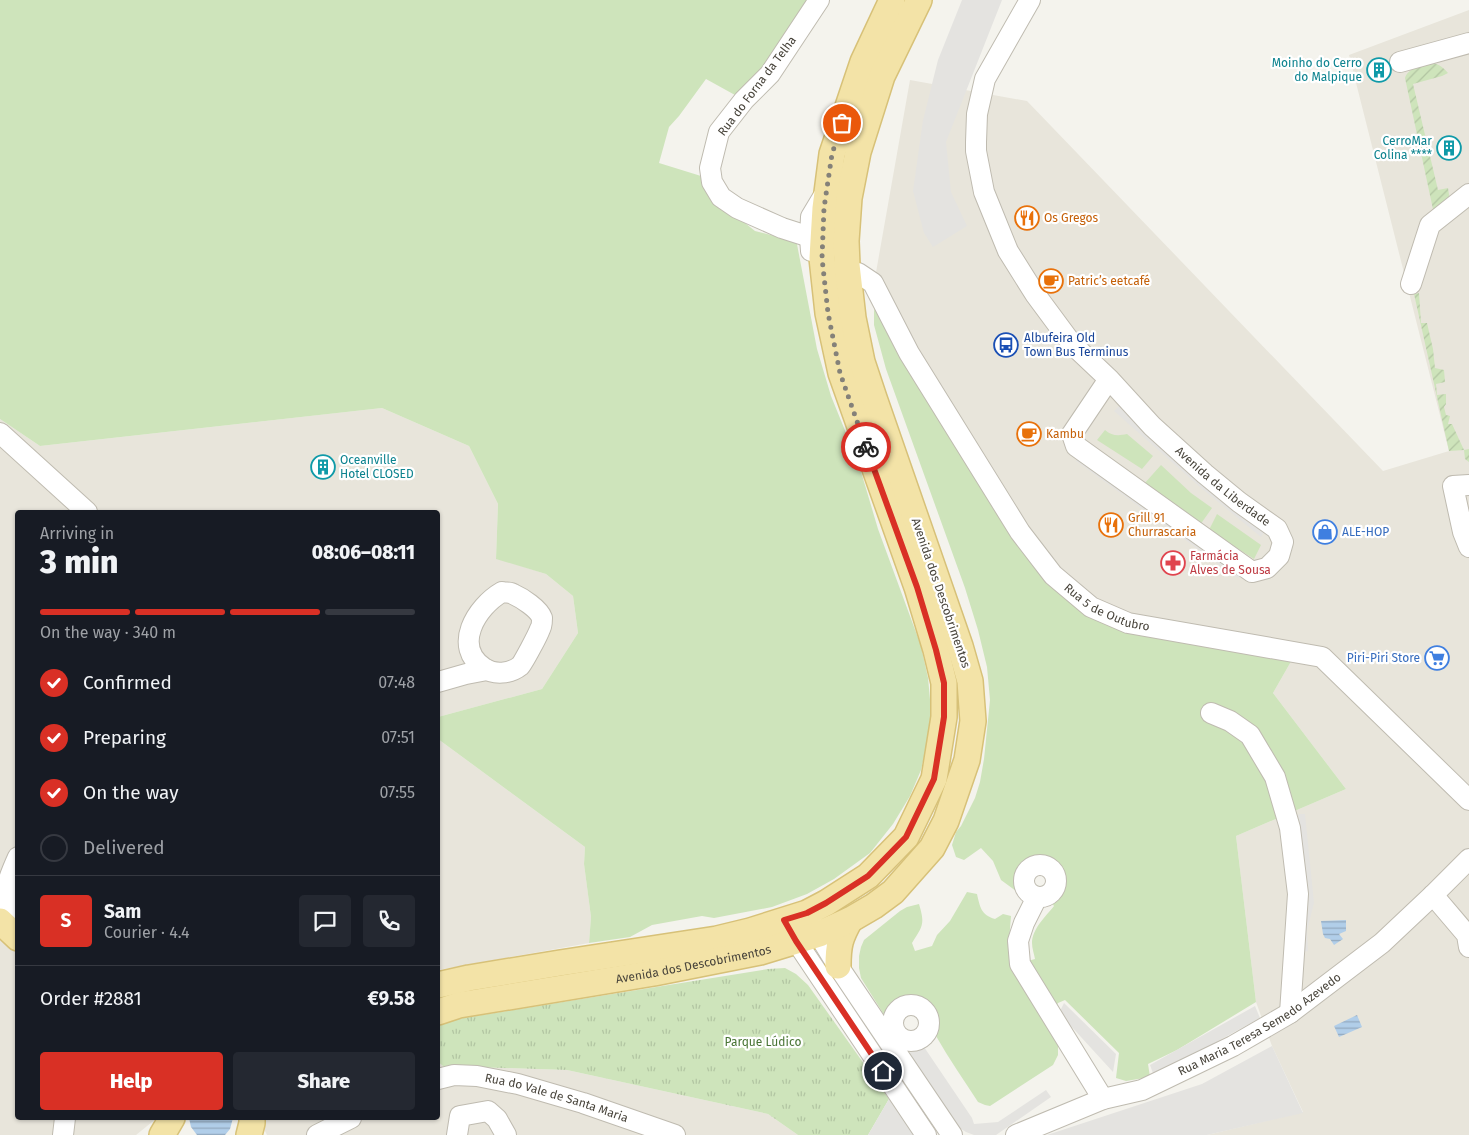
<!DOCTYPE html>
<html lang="en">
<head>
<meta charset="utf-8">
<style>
	body { margin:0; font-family:"Fira Sans",sans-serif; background:#242831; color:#f1f3f6; height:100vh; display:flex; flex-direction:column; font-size:19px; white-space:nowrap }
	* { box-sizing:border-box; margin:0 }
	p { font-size:16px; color:#9ea1a6 }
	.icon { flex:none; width:28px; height:28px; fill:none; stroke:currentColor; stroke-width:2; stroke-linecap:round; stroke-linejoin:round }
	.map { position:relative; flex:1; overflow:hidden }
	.panel { position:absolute; left:15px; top:510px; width:425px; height:610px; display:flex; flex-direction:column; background:#171b24; border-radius:5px; box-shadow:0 1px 4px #0004 }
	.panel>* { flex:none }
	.pin { position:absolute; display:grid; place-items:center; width:42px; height:42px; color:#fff; margin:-21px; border:2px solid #fff; border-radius:50%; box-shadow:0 1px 5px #0007 }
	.courier { position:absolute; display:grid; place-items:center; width:50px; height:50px; margin:-25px; border:4px solid #d93025; border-radius:50%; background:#fff; color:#222; box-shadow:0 1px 6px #0007 }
	.headline em { font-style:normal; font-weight:800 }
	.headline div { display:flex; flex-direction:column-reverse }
	.headline { display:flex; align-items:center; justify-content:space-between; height:85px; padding:0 25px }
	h1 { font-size:32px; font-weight:800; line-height:38px }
	.bar { display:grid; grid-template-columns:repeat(4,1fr); gap:8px 5px; align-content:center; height:60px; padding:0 25px }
	.bar i { height:6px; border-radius:4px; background:#363941 }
	.bar .current { background:#d93025 }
	.bar p { grid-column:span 4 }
	.line { display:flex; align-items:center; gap:12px; padding:0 25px; border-top:1px solid #363941 }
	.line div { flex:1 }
	.round { display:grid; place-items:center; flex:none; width:52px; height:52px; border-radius:5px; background:#242831 }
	ol { padding:0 25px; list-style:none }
	li { display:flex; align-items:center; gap:15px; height:55px }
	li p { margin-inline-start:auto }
	li .icon { padding:5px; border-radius:50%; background:#d93025; color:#fff; stroke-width:4 }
	li:last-child { color:#9ea1a6 }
	li i { width:28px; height:28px; border:2px solid #363941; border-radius:50% }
	.primary-button { display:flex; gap:10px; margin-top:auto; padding:10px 25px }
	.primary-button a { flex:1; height:58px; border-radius:5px; background:#d93025; color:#fff; font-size:20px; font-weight:800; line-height:58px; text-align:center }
	.primary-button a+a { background:#242831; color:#f1f3f6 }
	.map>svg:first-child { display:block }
</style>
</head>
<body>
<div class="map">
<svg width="1469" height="1135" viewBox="0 0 1469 1135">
	<defs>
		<pattern id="park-tufts" width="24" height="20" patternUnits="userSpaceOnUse" patternTransform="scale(1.25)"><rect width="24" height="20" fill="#cee4bb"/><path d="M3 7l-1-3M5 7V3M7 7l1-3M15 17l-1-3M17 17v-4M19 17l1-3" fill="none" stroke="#b2c5a2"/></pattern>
		<pattern id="garden-furrows" width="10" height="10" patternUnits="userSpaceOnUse" patternTransform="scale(1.25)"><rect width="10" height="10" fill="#cee4bb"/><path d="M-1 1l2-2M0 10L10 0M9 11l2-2" fill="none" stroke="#b2c5a2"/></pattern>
		<pattern id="water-rules" width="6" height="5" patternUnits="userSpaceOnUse" patternTransform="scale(1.25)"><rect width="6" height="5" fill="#b1cee9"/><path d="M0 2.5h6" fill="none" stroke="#92a9be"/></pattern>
	</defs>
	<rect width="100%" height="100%" fill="#f4f3ed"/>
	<path fill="#e8e5db" d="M1469,10V1135H1207L1303,1112L1272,1046L1256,1002L1236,836L1346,789L1273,693L1293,658L1079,605L872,295L910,80L1027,101L1383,471L1449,451L1349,55Z
		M382,408L469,446L498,504L496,558L546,574L573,596L578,633L542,689L438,717V512H18V1118H157L136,1135H0V419L40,446Z
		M438,739L585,847L584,864L591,917L589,943L438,970Z
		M438,1062L443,1066L567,1070L768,1114L798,1135H267L265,1131L262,1118H438Z"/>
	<path fill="#cee4bb" d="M0,0H819L744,100L706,79L679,116L669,127L659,163L701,176L716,200L755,231L779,237L796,239L817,349L831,396L859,465L878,529L921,646L928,678L931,710L928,740L921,770L910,796L893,824L870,853L834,879L807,894L772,907L714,918L702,916L652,925L630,937L589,943L591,917L584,864L585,847L438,739V717L542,689L578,633L573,596L546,574L496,559L498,504L469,446L382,408L40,446L0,419Z
		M878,298L1079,605L1293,658L1273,693L1346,789L1236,836L1256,1002L1177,1050L1148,1064L1150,1077L1126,1081L1116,1078L1119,1053L1065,1000L1058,1003L1055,1008L1024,962L1035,959C1034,954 1032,948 1032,943C1032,929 1046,916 1054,906L1050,900L1057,890L1062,880C1061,876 1060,871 1058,868C1057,867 1052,864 1051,863C1034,853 1015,874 1016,891L1001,880L993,861L981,848L964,860L956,857L952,845L956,832L961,826L975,798L980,782L984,759L990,700L987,667L978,630L965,588L886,369L874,325V311Z
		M1105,430C1112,436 1118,436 1127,434L1153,456L1142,469L1097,440Z
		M1161,465L1191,493L1212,508L1200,525L1144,484Z
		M1217,514L1261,545L1254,559L1209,530Z
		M967,892L977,894C980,907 981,915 995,919L1003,914L1011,916L1009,942L1058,1043V1055L1053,1065L990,1106L985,1105L978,1102C964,1080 949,1059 936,1036C931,1028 937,1019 932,1010C930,1005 926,1002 921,1001C905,996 894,1005 886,1018L861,978L859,968V956L861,947L864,940L900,911L907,907L919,904C925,924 923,926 912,943L915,951L932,946L937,935L950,921Z"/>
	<path fill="url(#park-tufts)" d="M785,968L796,974L808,985L889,1099L868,1135H798L768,1114L567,1070L443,1066L438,1062V1022L768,969Z"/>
	<path fill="url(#garden-furrows)" d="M1432,63C1439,64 1444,68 1448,73L1442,76L1413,84L1438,190L1448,188L1450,201L1434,214L1405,78C1409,67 1421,66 1432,63Z
		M1419,293L1421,323H1427L1433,349L1435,368L1444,370L1445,382L1436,384L1437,395L1446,394V404L1444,407L1446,415L1450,416L1448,424H1452L1464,450L1469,449V462L1465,459L1464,450L1449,451L1414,294Z"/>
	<path fill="#e4e3e0" d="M962,0H1002L946,142L951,192L967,226L933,247L924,233L913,191L923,120L938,60Z
		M1127,398L1270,524L1261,537L1200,487L1114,411Z
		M1082,450L1246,567L1238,578L1076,461Z
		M1301,814H1305L1314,903L1307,931L1308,951L1296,954L1293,816Z
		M1064,1003L1116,1054L1113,1072L1059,1013Z
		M1255,1006L1260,1018L1154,1076L1150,1065Z
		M922,1044L972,1118L974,1124L998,1122L1046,1090L1051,1097L996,1135H974L966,1132L958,1127L908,1054Z
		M1272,1046L1303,1113L1207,1135H1047L1202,1084Z
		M889,1099L914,1135H868Z"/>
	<path fill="url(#water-rules)" d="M1346,920V931L1339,934L1343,939L1334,945L1330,939L1325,938L1323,934L1321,921Z
		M1357,1015L1362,1027L1339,1037L1334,1026Z
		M189,1118H233L230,1129L225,1135H197L191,1127Z"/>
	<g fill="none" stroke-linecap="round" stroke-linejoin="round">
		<g stroke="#bfbbb0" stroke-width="22">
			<g id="minor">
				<path id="s1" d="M1030,0L985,79L977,114L976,142V151L984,192L1008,251L1035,294L1072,344L1109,379L1152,426L1205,474L1239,502L1277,529L1283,542L1279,556L1267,568L1252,572L1076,446L1072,434L1109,379"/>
				<path d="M1400,62L1469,43"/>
				<path d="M810,237L782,228L737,208L721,197L712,182L710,168L719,132L744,100L770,74L819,0"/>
				<path d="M811,251L810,237L811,217L826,192"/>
				<path id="s2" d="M858,273L873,283L909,353L1020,532L1053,575L1091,607L1128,623L1322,657L1469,800"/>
				<path d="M1411,284L1430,225L1469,194"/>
				<path d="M0,433L87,512"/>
				<path d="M1469,485L1453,486L1463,532L1469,547"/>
				<path d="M502,592C506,593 510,592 513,594C522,598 539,609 542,618C542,621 542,627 540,629C538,635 523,663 520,666C510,674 494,675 484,668C452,647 476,607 502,592Z"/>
				<path d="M438,682L466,674L487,670"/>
				<path d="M1211,713L1230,721L1250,735L1275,777L1290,828L1298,894L1290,1013"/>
				<path d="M18,857C4,888 0,902 18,932"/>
				<circle cx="1040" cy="881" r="16"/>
				<path d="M1433,895L1467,935L1469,947"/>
				<path d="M1037,897L1024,923L1018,941L1020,964L1103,1099"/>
				<path d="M811,922L838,966L952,1135"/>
				<path d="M788,929L926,1135"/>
				<circle cx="911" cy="1023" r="18"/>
				<path id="s3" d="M438,1079L454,1075L477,1076L518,1084L583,1103L675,1135"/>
				<path d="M63,1135L65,1118"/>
				<path d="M317,1135L351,1118"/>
				<path d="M457,1135L460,1116L488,1111L497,1119L506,1135"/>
				<path id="s4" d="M1016,1135L1103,1099L1142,1090L1233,1046L1290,1013L1382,943L1433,895L1469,859"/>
			</g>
		</g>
		<g stroke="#d7c178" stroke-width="28">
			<g id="major">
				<path d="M0,921L18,938"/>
				<path d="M838,966C838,945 840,938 850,920"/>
				<path d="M438,985L469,978L560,963L717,939L750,931L807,913L826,903L868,876L906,837L934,779L944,717V683L936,650L917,587L841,373L828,313L822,258L825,208L832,154L863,62L892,0"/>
				<path id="s5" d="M438,1012L459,1005L654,973L760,952L819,934L850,920L874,906L893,892L932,848L946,821L967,760L973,721L970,681L960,646L874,398L862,362L853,318L847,265L846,241L849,198L858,152L882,76L919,0"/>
				<path d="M162,1135L172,1118"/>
				<path d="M249,1135L252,1123V1118"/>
			</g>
		</g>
		<use href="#minor" stroke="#fff" stroke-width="20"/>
		<use href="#major" stroke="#f3e3a7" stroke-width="25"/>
	</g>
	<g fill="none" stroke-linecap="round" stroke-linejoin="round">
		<path stroke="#848179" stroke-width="5" stroke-dasharray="0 9" d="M842,123L832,154L824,208L822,258L828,313L840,373L866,447"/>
		<path stroke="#d93025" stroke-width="6" d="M866,447L917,587L936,650L944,683V717L934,779L906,837L868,876L826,903L807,913L784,920L796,941L883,1071"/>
	</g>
	<defs>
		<g id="building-ring" transform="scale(1.25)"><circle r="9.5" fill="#fff" stroke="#0f9aa8" stroke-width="1.5"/><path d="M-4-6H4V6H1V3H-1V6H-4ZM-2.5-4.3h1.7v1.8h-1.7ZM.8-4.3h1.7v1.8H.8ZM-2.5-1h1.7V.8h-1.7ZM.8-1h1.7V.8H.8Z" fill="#0f9aa8"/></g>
		<g id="restaurant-ring" transform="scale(1.25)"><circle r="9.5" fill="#fff" stroke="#e8710a" stroke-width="1.5"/><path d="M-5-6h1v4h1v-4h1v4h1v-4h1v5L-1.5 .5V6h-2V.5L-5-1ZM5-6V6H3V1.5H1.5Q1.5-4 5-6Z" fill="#e8710a"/></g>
		<g id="cafe-ring" transform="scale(1.25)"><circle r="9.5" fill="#fff" stroke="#e8710a" stroke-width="1.5"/><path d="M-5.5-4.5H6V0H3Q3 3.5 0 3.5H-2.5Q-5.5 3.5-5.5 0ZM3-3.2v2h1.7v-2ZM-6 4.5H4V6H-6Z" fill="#e8710a"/></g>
		<g id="bus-ring" transform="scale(1.25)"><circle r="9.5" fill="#fff" stroke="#1a4fb4" stroke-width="1.5"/><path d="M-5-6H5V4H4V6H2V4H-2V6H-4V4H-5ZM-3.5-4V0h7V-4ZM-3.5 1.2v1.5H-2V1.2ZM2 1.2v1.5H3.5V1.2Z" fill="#1a4fb4"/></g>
		<g id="shop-ring" transform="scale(1.25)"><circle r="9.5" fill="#fff" stroke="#3f7fe0" stroke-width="1.5"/><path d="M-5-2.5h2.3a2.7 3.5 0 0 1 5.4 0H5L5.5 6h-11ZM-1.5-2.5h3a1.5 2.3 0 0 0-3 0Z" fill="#3f7fe0"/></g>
		<g id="pharmacy-ring" transform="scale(1.25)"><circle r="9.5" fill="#fff" stroke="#e0444e" stroke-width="1.5"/><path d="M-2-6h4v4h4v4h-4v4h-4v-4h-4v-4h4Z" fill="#e0444e"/></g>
		<g id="supermarket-ring" transform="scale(1.25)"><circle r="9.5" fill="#fff" stroke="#3f7fe0" stroke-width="1.5"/><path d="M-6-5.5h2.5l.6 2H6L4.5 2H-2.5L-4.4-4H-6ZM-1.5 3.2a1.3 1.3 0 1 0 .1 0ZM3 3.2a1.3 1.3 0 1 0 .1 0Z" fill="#3f7fe0"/></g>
	</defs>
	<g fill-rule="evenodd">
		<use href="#building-ring" x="1379" y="70"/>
		<use href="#building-ring" x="1449" y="148"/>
		<use href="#restaurant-ring" x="1027" y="218"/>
		<use href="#cafe-ring" x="1051" y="281"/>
		<use href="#bus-ring" x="1006" y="345"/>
		<use href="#cafe-ring" x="1029" y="434"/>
		<use href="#building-ring" x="323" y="467"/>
		<use href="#restaurant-ring" x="1111" y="525"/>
		<use href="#shop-ring" x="1325" y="532"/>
		<use href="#pharmacy-ring" x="1173" y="563"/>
		<use href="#supermarket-ring" x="1437" y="658"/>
	</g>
	<g text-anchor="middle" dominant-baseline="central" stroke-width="4.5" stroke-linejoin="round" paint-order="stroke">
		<g font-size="12" fill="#0d838f" stroke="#fff" text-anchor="end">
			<text x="1362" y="63">Moinho do Cerro<tspan x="1362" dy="14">do Malpique</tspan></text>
			<text x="1432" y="141">CerroMar<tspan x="1432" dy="14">Colina ****</tspan></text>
			<text x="340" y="460" text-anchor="start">Oceanville<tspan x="340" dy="14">Hotel CLOSED</tspan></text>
		</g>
		<g font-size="12" fill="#48443b" stroke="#fff">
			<text transform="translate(757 86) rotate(-53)">Rua do Forna da Telha</text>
			<text stroke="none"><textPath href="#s1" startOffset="590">Avenida da Liberdade</textPath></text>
			<text transform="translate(941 593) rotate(71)">Avenida dos Descobrimentos</text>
			<text stroke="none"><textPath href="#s2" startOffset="426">Rua 5 de Outubro</textPath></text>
			<text stroke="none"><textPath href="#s5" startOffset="260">Avenida dos Descobrimentos</textPath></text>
			<text stroke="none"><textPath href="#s4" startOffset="269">Rua Maria Teresa Semedo Azevedo</textPath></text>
			<text stroke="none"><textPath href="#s3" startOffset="122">Rua do Vale de Santa Maria</textPath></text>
		</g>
		<g font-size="12" fill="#c56008" stroke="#fff" text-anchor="start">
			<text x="1044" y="218">Os Gregos</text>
			<text x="1068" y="281">Patric’s eetcafé</text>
			<text x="1046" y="434">Kambu</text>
			<text x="1128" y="518">Grill 91<tspan x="1128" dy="14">Churrascaria</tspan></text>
		</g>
		<g font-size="12" fill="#164399" stroke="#fff" text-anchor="start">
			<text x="1024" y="338">Albufeira Old<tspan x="1024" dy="14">Town Bus Terminus</tspan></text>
		</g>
		<g font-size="12" fill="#366cbe" stroke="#fff" text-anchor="start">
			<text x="1342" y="532">ALE-HOP</text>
			<text x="1420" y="658" text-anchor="end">Piri-Piri Store</text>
		</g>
		<g font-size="12" fill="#be3a42" stroke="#fff" text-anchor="start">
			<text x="1190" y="556">Farmácia<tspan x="1190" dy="14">Alves de Sousa</tspan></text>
		</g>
		<g font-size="12" fill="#487434" stroke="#fff">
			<text x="763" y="1042">Parque Lúdico</text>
		</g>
	</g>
</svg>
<div class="pin" style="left:842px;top:123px;background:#ea580c"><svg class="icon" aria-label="bag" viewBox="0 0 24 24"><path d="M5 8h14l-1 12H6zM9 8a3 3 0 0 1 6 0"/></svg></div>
<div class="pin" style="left:883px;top:1071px;background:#1f2937"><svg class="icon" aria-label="home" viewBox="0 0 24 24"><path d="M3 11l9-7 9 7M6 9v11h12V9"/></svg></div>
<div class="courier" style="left:866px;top:447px"><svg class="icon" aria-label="bike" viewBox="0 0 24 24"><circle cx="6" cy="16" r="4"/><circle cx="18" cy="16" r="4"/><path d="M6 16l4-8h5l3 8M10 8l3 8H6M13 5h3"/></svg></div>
<section class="panel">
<div class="headline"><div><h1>3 min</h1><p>Arriving in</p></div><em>08:06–08:11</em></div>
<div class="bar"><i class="current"></i><i class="current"></i><i class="current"></i><i></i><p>On the way · 340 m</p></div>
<ol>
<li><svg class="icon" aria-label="check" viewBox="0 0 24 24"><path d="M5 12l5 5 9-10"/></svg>Confirmed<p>07:48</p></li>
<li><svg class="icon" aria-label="check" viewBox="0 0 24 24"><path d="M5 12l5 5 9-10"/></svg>Preparing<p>07:51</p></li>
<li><svg class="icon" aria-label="check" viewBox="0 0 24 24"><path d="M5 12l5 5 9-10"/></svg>On the way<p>07:55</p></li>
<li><i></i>Delivered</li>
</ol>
<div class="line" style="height:90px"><b class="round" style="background:#d93025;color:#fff">S</b><div><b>Sam</b><p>Courier · 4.4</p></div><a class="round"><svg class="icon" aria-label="chat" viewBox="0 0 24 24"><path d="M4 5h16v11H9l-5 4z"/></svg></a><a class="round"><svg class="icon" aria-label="phone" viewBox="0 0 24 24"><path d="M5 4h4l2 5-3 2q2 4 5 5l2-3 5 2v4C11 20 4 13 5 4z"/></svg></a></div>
<div class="line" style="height:65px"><div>Order #2881</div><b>€9.58</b></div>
<div class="primary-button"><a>Help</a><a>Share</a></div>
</section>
</div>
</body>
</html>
